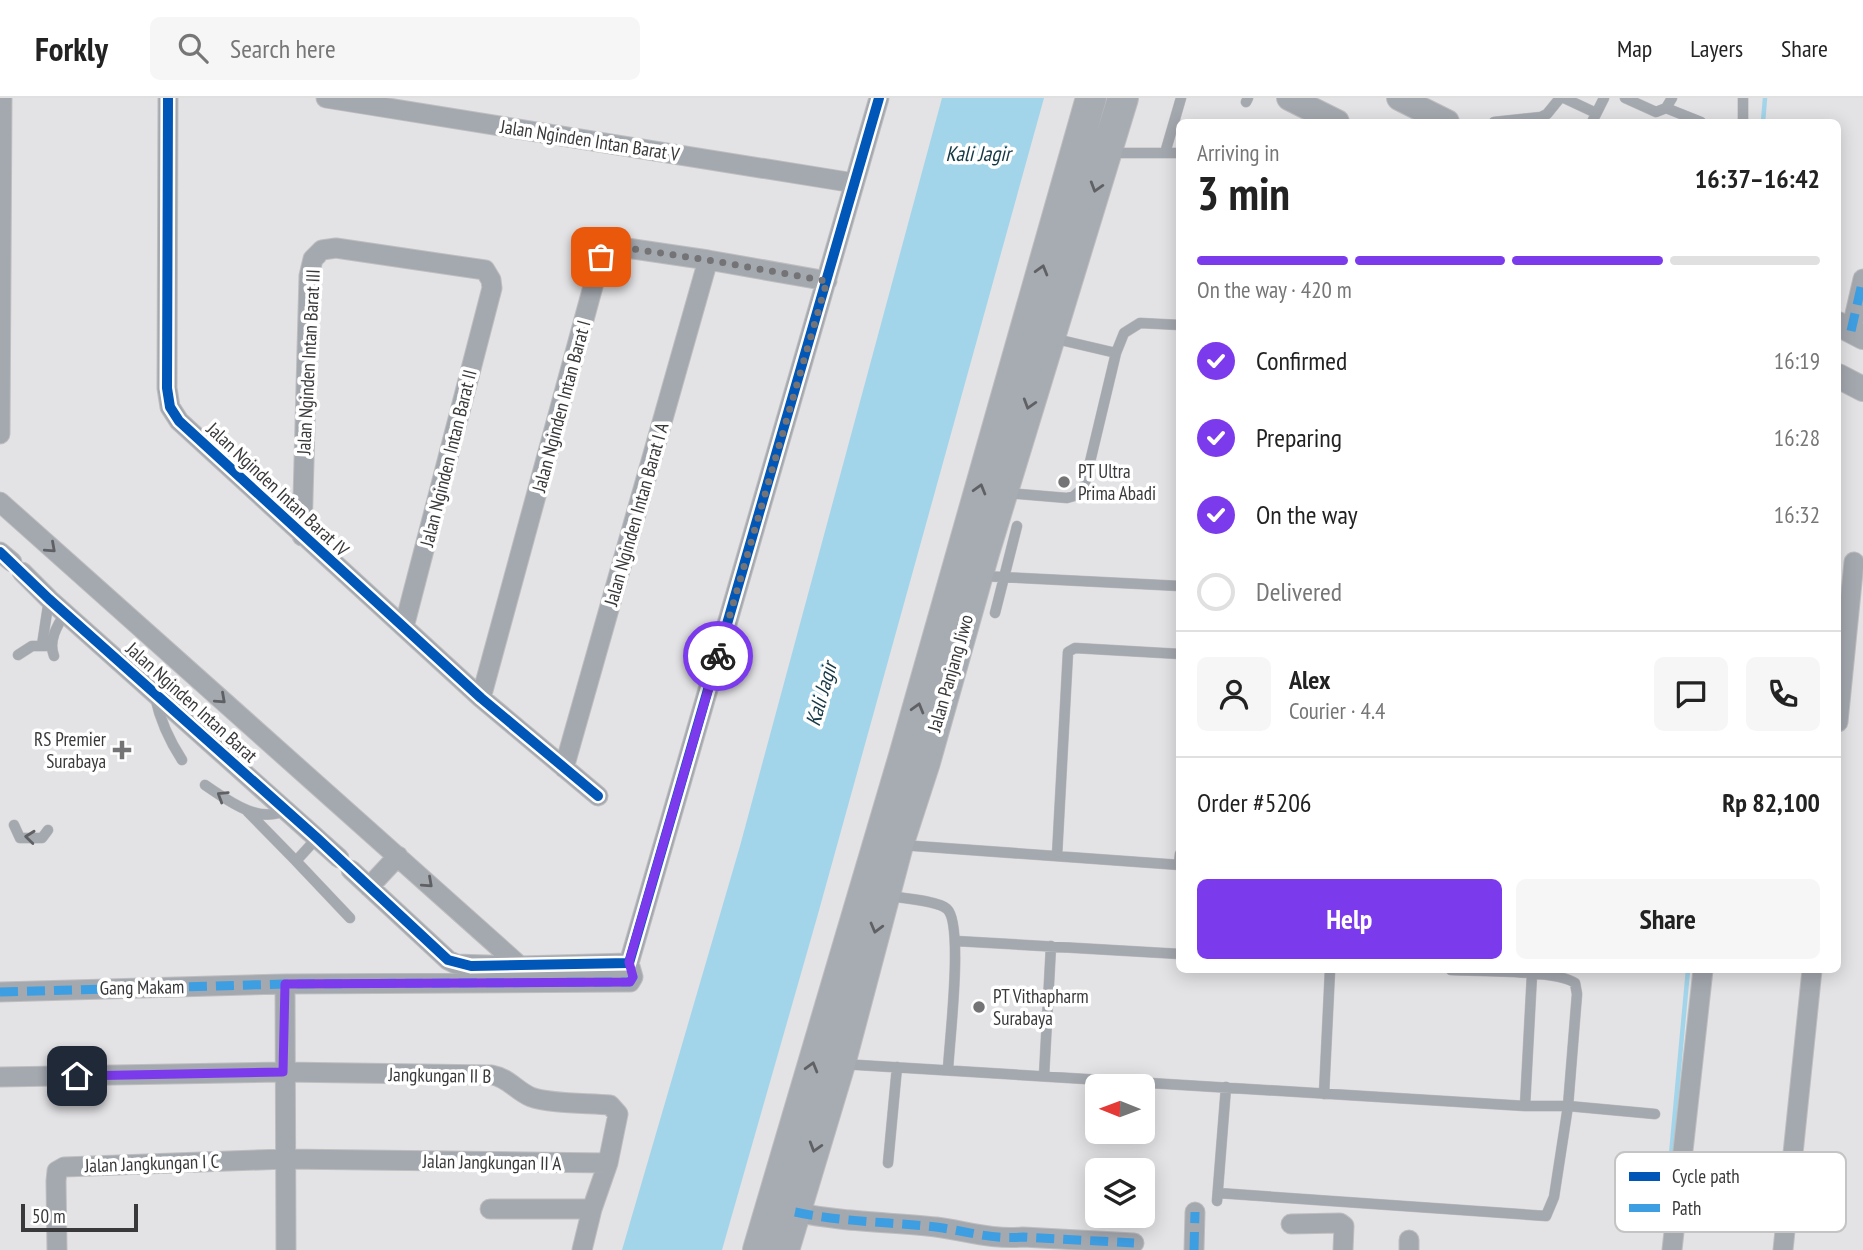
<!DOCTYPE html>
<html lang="en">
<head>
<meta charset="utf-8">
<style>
	body { margin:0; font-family:"PT Sans Narrow",sans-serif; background:#f6f6f6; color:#222; height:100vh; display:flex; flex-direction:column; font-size:26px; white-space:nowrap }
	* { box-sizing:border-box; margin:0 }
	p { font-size:23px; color:#767676 }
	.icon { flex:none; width:38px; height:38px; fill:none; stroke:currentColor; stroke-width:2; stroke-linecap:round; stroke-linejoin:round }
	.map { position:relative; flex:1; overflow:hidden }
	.panel { position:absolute; left:1176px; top:21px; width:665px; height:854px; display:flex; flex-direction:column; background:#fff; border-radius:10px; box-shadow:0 4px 18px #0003 }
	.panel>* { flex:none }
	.needle { width:46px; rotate:271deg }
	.buttons { position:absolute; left:1085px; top:976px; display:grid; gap:14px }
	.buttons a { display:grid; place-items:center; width:70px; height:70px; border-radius:10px; background:#fff; box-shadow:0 4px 18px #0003; font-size:35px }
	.scale { position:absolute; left:21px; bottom:18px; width:117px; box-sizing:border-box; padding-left:7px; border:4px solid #39393b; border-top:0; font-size:19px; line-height:24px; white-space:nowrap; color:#39393b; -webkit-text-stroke:5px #fff; paint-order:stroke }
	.pin { position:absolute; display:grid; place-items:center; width:60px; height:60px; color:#fff; margin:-30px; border-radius:14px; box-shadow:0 4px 10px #0006 }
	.courier { position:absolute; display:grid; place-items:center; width:70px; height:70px; margin:-35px; border:5px solid #7c3aed; border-radius:50%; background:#fff; color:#222; box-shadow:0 2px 9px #0007 }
	.headline em { font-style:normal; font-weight:700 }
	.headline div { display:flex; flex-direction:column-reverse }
	.headline { display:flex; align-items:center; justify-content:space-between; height:119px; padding:0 21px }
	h1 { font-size:46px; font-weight:700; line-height:52px }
	.bar { display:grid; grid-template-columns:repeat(4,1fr); gap:10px 7px; align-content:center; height:84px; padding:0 21px }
	.bar i { height:9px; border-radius:5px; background:#e0e0e0 }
	.bar .active { background:#7c3aed }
	.bar p { grid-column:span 4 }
	.line { display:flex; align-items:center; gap:18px; padding:0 21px; border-top:2px solid #e0e0e0 }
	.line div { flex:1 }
	.round { display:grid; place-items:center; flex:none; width:74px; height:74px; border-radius:10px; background:#f6f6f6 }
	ol { padding:0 21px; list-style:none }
	li { display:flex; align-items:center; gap:21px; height:77px }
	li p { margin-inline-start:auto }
	li .icon { padding:7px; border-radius:50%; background:#7c3aed; color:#fff; stroke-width:4 }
	li:last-child { color:#767676 }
	li i { width:38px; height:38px; border:4px solid #e0e0e0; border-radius:50% }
	.primary-button { display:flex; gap:14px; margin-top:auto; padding:14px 21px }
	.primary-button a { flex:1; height:80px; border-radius:10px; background:#7c3aed; color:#fff; font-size:28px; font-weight:700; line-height:80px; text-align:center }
	.primary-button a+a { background:#f6f6f6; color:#222 }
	header { display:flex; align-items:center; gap:42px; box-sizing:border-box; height:98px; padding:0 35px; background:#fff; border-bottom:2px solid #e0e0e0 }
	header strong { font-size:33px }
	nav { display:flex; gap:38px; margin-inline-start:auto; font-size:24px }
	.search { width:490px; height:63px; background:#f6f6f6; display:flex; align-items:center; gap:18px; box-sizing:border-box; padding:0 24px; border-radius:10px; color:#767676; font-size:26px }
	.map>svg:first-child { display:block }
</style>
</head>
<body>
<header>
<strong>Forkly</strong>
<div class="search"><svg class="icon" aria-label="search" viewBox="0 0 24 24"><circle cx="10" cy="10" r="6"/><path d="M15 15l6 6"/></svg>Search here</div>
<nav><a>Map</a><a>Layers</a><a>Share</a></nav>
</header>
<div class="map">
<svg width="1863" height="1152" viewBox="0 0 1863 1152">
	<rect width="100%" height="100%" fill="#e3e2e5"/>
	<path fill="#a3d5ea" d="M942,0H1044L818,816L722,1152H622L740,748Z"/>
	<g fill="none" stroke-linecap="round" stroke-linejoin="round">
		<path stroke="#a3d5ea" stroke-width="4.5" d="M1763,24L1765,0
			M1664,1133L1688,872"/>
		<g stroke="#bebebf" stroke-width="11">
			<path id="service" d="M1564,0L1596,15
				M1625,0L1656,14L1666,10L1672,0
				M1246,4L1248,0
				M1666,10L1701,24
				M1494,24L1541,19L1547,16L1560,0
				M1592,24L1604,0
				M1743,24V0
				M1110,55H1180
				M1165,55L1181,0
				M1052,240L1116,255
				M1006,395L1067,400L1074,398L1084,389L1116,255L1124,235L1140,225L1180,227
				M981,478L1180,488
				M995,515L1017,428
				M42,547L49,501
				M18,557L32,548H46
				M54,558C48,543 57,528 65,515
				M155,599C160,622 169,642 182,662
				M205,687C226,701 259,727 285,712
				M246,712L296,763L317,740
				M14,727L20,740H42L48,732
				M901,747L1180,767
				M1057,758L1068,554L1075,550L1180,556
				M296,763L350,820
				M1179,766L1180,756
				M889,798C902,800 939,803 947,811C964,826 949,946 948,972
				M956,843L1180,856
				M842,966L1525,1008H1568L1655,1016
				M1044,978L1051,848
				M1324,996L1330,872
				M1525,1008L1532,876
				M888,1065L897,969
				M1218,1095L1546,1118L1554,1099L1568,1008L1577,896L1575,885C1557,872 1477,873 1451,872
				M1217,1103L1226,989"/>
		</g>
		<g stroke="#bebebf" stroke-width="21">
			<path id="minor" d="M168,0L167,290L170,309L179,323L481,600L598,698
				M326,0L854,85
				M1851,233L1863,181
				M0,336L2,0
				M0,404L520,868
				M302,438L309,178L313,161L322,152L336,150L485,172L491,182L492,190L404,529
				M0,454L12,464
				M22,474L49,501L339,760
				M481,600L601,159L609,152L620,149L708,162L827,183
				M1838,624L1854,464
				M564,670L708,162
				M351,772L448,862L456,866L520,868L629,865
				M369,789L398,758
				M629,865L879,0
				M285,886L286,1152
				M0,894L285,886L626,884H630L633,879L629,865
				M0,979L283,974L492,977C509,980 516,993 531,999C549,1006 589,1005 610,1007L618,1016L608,1065L592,1111L582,1152
				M490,1111H592
				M795,1114C842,1124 889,1124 936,1129C966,1133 993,1142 1023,1139L1134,1145
				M1291,1126L1340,1125L1344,1128L1343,1152
				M1409,1142V1152
				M57,1152L56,1083L57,1073L64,1069L285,1061L608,1065
				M1194,1152L1195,1114
				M1672,1152L1703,872
				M1783,1152L1812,872"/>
		</g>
		<g stroke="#bebebf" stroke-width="26">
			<path id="tertiary" d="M1289,0L1337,24
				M1399,0L1447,24
				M1838,226L1863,239
				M1838,278L1863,291"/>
		</g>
		<g stroke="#bebebf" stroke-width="32">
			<path id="primary" d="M758,1152L904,658L1091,0
				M784,1152L840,966L898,747L925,664L984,455L1123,0"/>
		</g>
		<use href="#service" stroke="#a4a8af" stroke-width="10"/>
		<use href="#minor" stroke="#a4a8af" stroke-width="19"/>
		<use href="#tertiary" stroke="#a4a8af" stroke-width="24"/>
		<use href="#primary" stroke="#a7abb2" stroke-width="30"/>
		<path stroke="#3e9ee2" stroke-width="9" stroke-dasharray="18 9" stroke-linecap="butt" d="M1851,233L1863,181
			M0,894L285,886L626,884H630L633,879L629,865
			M795,1114C842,1124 889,1124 936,1129C966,1133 993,1142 1023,1139L1134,1145
			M1194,1152L1195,1114"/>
		<g stroke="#fff" stroke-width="15">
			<path id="cycleway" d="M168,0L167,290L170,309L179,323L481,600L598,698
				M0,454L49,501L317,740L448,862L471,868L629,865L879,0"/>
		</g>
		<use href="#cycleway" stroke="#0057b8" stroke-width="10"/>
	</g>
	<defs><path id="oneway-chevron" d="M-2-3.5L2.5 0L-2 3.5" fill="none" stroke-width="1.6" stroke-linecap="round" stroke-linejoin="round" transform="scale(1.75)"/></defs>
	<g stroke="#606165">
		<use href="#oneway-chevron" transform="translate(1096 89) rotate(107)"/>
		<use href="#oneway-chevron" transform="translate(1042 172) rotate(-74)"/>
		<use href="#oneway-chevron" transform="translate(1029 306) rotate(107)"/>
		<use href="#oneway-chevron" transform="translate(980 391) rotate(-74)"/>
		<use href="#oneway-chevron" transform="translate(918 610) rotate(-74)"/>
		<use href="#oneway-chevron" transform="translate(876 830) rotate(105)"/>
		<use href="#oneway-chevron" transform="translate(812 969) rotate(-74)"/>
		<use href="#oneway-chevron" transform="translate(815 1049) rotate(107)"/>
	</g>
	<g stroke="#5e6064">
		<use href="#oneway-chevron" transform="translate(51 450) rotate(42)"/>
		<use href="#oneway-chevron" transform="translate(221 601) rotate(42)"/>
		<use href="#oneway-chevron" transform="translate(222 698) rotate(-148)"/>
		<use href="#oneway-chevron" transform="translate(30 739) rotate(-174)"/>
		<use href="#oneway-chevron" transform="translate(428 785) rotate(42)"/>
	</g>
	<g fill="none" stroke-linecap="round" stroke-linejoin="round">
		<path stroke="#747476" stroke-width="7" stroke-dasharray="0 12.6" d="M601,159L609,152L620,149L708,162L827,183L718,558"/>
		<path stroke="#7c3aed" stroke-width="9" d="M77,978L283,974L285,886L630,884L633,879L629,864L718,558"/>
	</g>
	<g fill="#747476" stroke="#fff" stroke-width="2.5">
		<circle cx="1064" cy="384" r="7"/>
		<path d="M118.5 641.5h7v7h7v7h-7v7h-7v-7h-7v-7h7z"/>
		<circle cx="979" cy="909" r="7"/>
	</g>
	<g text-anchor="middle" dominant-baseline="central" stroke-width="7" stroke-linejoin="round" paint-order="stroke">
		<g font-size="19" fill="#39393b" stroke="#fff">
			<text transform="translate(590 42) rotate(9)">Jalan Nginden Intan Barat V</text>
			<text transform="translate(308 264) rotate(-87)">Jalan Nginden Intan Barat III</text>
			<text transform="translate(561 308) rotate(-75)">Jalan Nginden Intan Barat I</text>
			<text transform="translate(448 360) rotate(-76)">Jalan Nginden Intan Barat II</text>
			<text transform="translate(278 391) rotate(43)">Jalan Nginden Intan Barat IV</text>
			<text transform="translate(636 416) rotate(-74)">Jalan Nginden Intan Barat I A</text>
			<text transform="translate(950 575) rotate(-74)">Jalan Panjang Jiwo</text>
			<text transform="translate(192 604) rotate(42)">Jalan Nginden Intan Barat</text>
			<text transform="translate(142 889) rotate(-1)">Gang Makam</text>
			<text transform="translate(440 977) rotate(1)">Jangkungan II B</text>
			<text transform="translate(492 1064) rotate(1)">Jalan Jangkungan II A</text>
			<text transform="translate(152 1065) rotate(-2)">Jalan Jangkungan I C</text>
		</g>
		<g font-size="19" fill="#39393b" stroke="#fff" text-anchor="start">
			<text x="1078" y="373">PT Ultra<tspan x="1078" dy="22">Prima Abadi</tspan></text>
			<text x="106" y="641" text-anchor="end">RS Premier<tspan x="106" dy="22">Surabaya</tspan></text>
			<text x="993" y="898">PT Vithapharm<tspan x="993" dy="22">Surabaya</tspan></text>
		</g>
		<g font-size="21" font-style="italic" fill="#173946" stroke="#fff">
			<text x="978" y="55">Kali Jagir</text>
			<text transform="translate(821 596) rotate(-74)">Kali Jagir</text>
		</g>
	</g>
	<rect x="1615" y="1054" width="231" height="80" rx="10" fill="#fff" stroke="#c4c4c4" stroke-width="2"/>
	<rect x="1629" y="1074" width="31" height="9" fill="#0057b8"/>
	<rect x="1629" y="1106" width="31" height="8" fill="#3e9ee2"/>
	<g font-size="19" fill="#39393b">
		<text x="1672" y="1085">Cycle path</text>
		<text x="1672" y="1117">Path</text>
	</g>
</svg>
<div class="buttons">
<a><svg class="needle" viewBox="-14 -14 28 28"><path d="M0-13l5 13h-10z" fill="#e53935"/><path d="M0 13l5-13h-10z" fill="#767676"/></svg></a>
<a><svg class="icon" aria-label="layers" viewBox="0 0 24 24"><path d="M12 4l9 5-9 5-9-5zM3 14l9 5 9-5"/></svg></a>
</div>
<div class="scale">50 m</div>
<div class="pin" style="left:601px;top:159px;background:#ea580c"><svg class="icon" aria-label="bag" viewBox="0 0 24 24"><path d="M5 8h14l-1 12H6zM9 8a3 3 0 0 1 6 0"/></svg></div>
<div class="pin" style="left:77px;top:978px;background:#1f2937"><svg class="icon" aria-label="home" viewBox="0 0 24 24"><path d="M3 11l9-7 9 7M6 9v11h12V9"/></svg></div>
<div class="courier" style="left:718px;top:558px"><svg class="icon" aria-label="bike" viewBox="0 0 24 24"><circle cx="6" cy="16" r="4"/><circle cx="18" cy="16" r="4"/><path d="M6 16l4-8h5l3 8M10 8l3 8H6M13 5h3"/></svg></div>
<section class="panel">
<div class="headline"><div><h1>3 min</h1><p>Arriving in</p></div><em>16:37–16:42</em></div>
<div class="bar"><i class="active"></i><i class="active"></i><i class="active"></i><i></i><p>On the way · 420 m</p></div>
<ol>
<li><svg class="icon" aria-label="check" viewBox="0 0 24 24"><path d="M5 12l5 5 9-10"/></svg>Confirmed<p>16:19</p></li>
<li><svg class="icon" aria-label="check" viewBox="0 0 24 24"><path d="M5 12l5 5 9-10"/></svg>Preparing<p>16:28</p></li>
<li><svg class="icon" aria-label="check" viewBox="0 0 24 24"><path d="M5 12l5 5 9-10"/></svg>On the way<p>16:32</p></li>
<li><i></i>Delivered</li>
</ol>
<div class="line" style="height:126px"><a class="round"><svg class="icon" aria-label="person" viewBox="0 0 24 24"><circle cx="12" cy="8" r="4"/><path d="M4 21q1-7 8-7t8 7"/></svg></a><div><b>Alex</b><p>Courier · 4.4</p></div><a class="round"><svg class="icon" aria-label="chat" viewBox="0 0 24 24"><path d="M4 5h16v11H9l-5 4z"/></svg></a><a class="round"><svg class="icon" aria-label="phone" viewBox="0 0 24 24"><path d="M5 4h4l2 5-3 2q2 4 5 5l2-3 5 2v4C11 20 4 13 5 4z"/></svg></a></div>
<div class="line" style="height:91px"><div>Order #5206</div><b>Rp 82,100</b></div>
<div class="primary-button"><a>Help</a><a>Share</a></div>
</section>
</div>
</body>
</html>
